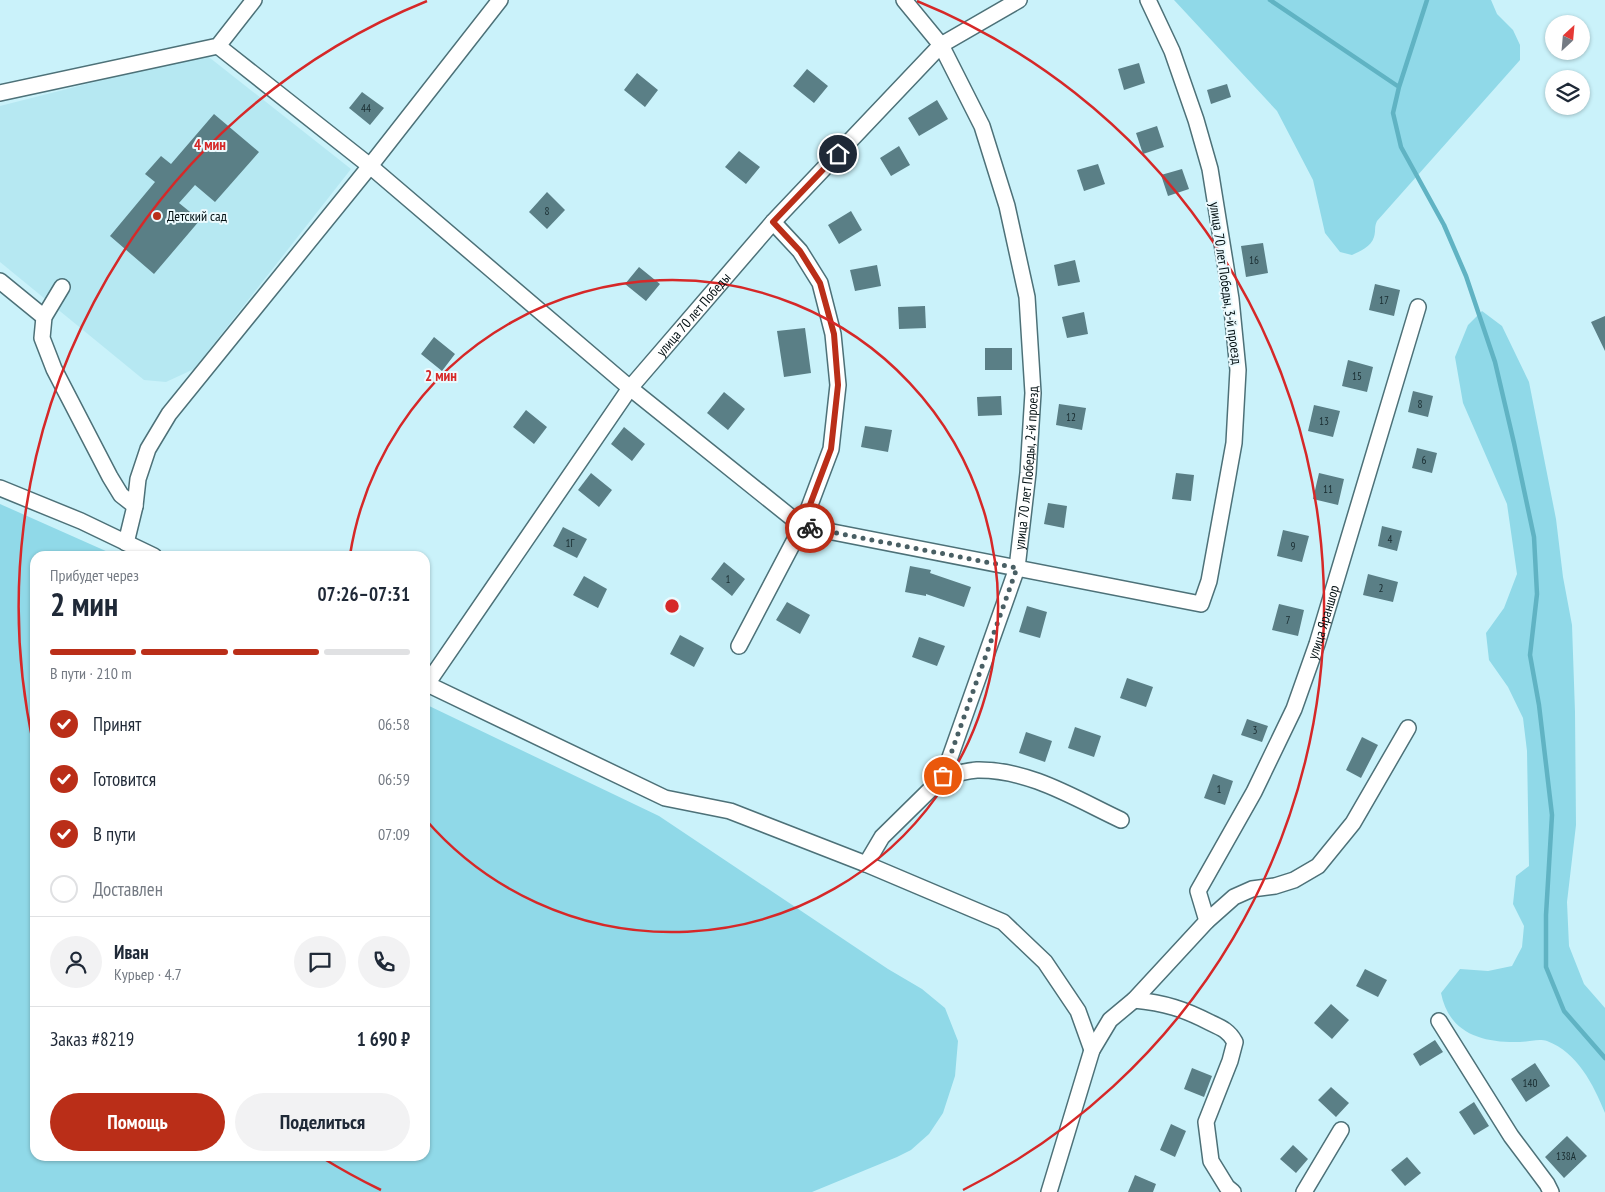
<!DOCTYPE html>
<html lang="ru">
<head>
<meta charset="utf-8">
<style>
	body { margin:0; font-family:"PT Sans Narrow",sans-serif; background:#f2f2f3; color:#1f2937; height:100vh; display:flex; flex-direction:column; font-size:19px; white-space:nowrap }
	* { box-sizing:border-box; margin:0 }
	p { font-size:16px; color:#747a83 }
	.icon { flex:none; width:28px; height:28px; fill:none; stroke:currentColor; stroke-width:2; stroke-linecap:round; stroke-linejoin:round }
	.map { position:relative; flex:1; overflow:hidden }
	.drawer { position:absolute; left:30px; top:551px; width:400px; height:610px; display:flex; flex-direction:column; background:#fff; border-radius:15px; box-shadow:0 1px 4px #0004 }
	.drawer>* { flex:none }
	.needle { width:32px; rotate:26deg }
	.buttons { position:absolute; left:1545px; top:15px; display:grid; gap:10px }
	.buttons a { display:grid; place-items:center; width:45px; height:45px; border-radius:50%; background:#fff; box-shadow:0 1px 4px #0004; font-size:25px }
	.pin { position:absolute; display:grid; place-items:center; width:42px; height:42px; color:#fff; margin:-21px; border:2px solid #fff; border-radius:50%; box-shadow:0 1px 5px #0007 }
	.courier { position:absolute; display:grid; place-items:center; width:50px; height:50px; margin:-25px; border:4px solid #ba2e18; border-radius:50%; background:#fff; color:#222; box-shadow:0 1px 6px #0007 }
	.headline em { font-style:normal; font-weight:600 }
	.headline div { display:flex; flex-direction:column-reverse }
	.headline { display:flex; align-items:center; justify-content:space-between; height:85px; padding:0 20px }
	h1 { font-size:32px; font-weight:600; line-height:38px }
	.bar { display:grid; grid-template-columns:repeat(4,1fr); gap:8px 5px; align-content:center; height:60px; padding:0 20px }
	.bar i { height:6px; border-radius:4px; background:#e0e1e3 }
	.bar .current { background:#ba2e18 }
	.bar p { grid-column:span 4 }
	.line { display:flex; align-items:center; gap:12px; padding:0 20px; border-top:1px solid #e0e1e3 }
	.line div { flex:1 }
	.round { display:grid; place-items:center; flex:none; width:52px; height:52px; border-radius:26px; background:#f2f2f3 }
	ol { padding:0 20px; list-style:none }
	li { display:flex; align-items:center; gap:15px; height:55px }
	li p { margin-inline-start:auto }
	li .icon { padding:5px; border-radius:50%; background:#ba2e18; color:#fff; stroke-width:4 }
	li:last-child { color:#747a83 }
	li i { width:28px; height:28px; border:2px solid #e0e1e3; border-radius:50% }
	.button { display:flex; gap:10px; margin-top:auto; padding:10px 20px }
	.button a { flex:1; height:58px; border-radius:30px; background:#ba2e18; color:#fff; font-size:20px; font-weight:600; line-height:58px; text-align:center }
	.button a+a { background:#f2f2f3; color:#1f2937 }
	.map>svg:first-child { display:block }
</style>
</head>
<body>
<div class="map">
<svg width="1605" height="1192" viewBox="0 0 1605 1192">
	<rect width="100%" height="100%" fill="#caf2fa"/>
	<path fill="#b6e8f2" d="M205,54L351,169L194,369L166,382L144,380L0,262V106Z"/>
	<path fill="#90d9e8" d="M1174,0H1491L1497,14L1513,30L1520,45V60L1377,221C1374,227 1376,231 1374,237C1371,247 1360,251 1352,255L1340,252L1325,233L1313,180L1277,111Z
		M1482,311L1502,326L1529,382L1556,519L1563,577L1572,625L1575,712L1576,825L1567,902L1569,946L1584,984L1605,1008V1113C1593,1084 1578,1053 1547,1041C1539,1038 1528,1042 1520,1042C1483,1043 1449,1034 1441,993L1460,969L1488,971L1512,966L1522,947L1524,926L1513,904L1516,876L1529,866L1527,751L1523,718L1508,687L1489,660L1486,633L1504,608L1517,574L1507,504L1463,403L1455,357L1468,325Z
		M0,504L117,556H35V1156H425V704L659,816L888,969L922,989L945,1008L958,1041L955,1076L943,1113L929,1134L911,1150L897,1157L812,1192H0Z"/>
	<g fill="none" stroke-linecap="round" stroke-linejoin="round">
		<path stroke="#60b3c3" stroke-width="4.5" d="M1270,0L1399,87
			M1427,0L1399,87L1393,113L1401,147L1444,225L1466,276L1495,362L1514,443L1534,537L1537,594L1530,655L1539,705L1552,815L1546,915V967L1564,1011L1605,1058"/>
	</g>
	<path fill="#5a7f86" d="M1139,63L1145,83L1124,90L1118,69Z
		M807,69L828,86L814,103L793,86Z
		M637,73L658,90L645,107L624,90Z
		M1227,84L1231,97L1211,104L1207,90Z
		M362,92L384,108L370,125L349,108Z
		M937,100L948,119L919,136L908,118Z
		M214,114L259,152L215,202L195,185L179,203L200,220L154,274L110,236L155,182L145,174L161,156L171,164Z
		M1157,126L1164,147L1143,154L1136,133Z
		M899,146L910,165L891,176L880,158Z
		M739,151L760,167L746,184L725,167Z
		M1098,164L1105,184L1084,191L1077,170Z
		M1182,169L1189,189L1168,196L1161,175Z
		M547,192L565,210L547,229L529,212Z
		M851,211L862,230L839,244L828,225Z
		M1263,243L1268,273L1246,277L1241,246Z
		M1075,260L1080,282L1058,286L1054,265Z
		M877,265L881,286L855,291L850,270Z
		M639,267L660,284L646,301L625,284Z
		M1375,284L1400,290L1394,316L1369,310Z
		M925,306L926,328L899,329L898,307Z
		M1084,312L1088,334L1067,338L1062,317Z
		M1605,316V351L1591,322Z
		M805,328L811,373L784,377L777,331Z
		M434,337L455,354L442,371L421,354Z
		M985,348H1012V370H985Z
		M1348,360L1373,367L1367,392L1342,386Z
		M1413,391L1433,396L1428,417L1408,412Z
		M724,392L745,409L728,430L707,413Z
		M1001,396L1002,415L978,416L977,397Z
		M1059,404L1086,408L1082,430L1056,425Z
		M1314,405L1340,411L1333,437L1308,431Z
		M526,410L547,427L534,444L513,427Z
		M865,426L892,430L888,452L861,447Z
		M624,427L645,444L632,461L611,444Z
		M1417,448L1437,453L1432,473L1412,468Z
		M591,473L612,490L599,507L578,490Z
		M1176,473L1194,475L1191,501L1172,499Z
		M1319,473L1344,479L1338,505L1313,499Z
		M1048,503L1067,506L1064,528L1044,524Z
		M1382,526L1402,531L1397,551L1378,546Z
		M563,527L587,539L577,558L553,546Z
		M1283,530L1309,536L1302,562L1277,556Z
		M724,562L745,579L732,596L711,579Z
		M910,566L931,570L930,573L971,587L964,607L926,594V596L905,592Z
		M1368,574L1398,582L1393,602L1363,595Z
		M584,576L607,589L598,608L573,595Z
		M787,602L810,615L800,634L776,620Z
		M1279,604L1304,610L1298,636L1272,630Z
		M1027,606L1047,612L1040,638L1019,632Z
		M680,635L704,648L694,667L670,654Z
		M919,637L945,646L937,666L912,657Z
		M1127,678L1153,687L1146,707L1120,698Z
		M1247,719L1268,726L1262,742L1241,735Z
		M1075,727L1101,736L1094,757L1068,748Z
		M1026,732L1052,741L1045,762L1019,753Z
		M1362,737L1378,745L1361,778L1346,770Z
		M1213,774L1233,781L1225,805L1204,798Z
		M1365,969L1387,980L1378,997L1356,986Z
		M1331,1004L1349,1020L1332,1039L1314,1023Z
		M1435,1040L1443,1052L1420,1066L1413,1054Z
		M1535,1063L1550,1086L1526,1102L1511,1079Z
		M1192,1068L1212,1076L1204,1097L1184,1089Z
		M1331,1087L1349,1103L1336,1117L1318,1100Z
		M1474,1102L1489,1126L1474,1135L1459,1112Z
		M1171,1124L1186,1131L1175,1157L1160,1150Z
		M1567,1136L1587,1156L1564,1178L1545,1157Z
		M1293,1145L1308,1159L1296,1173L1280,1159Z
		M1407,1157L1421,1173L1405,1186L1391,1170Z
		M1135,1175L1156,1184L1153,1192H1128Z"/>
	<g fill="none" stroke-linecap="round" stroke-linejoin="round">
		<g stroke="#4d7178" stroke-width="18">
			<g id="minor">
				<path d="M218,46L370,166L630,388L802,526L1201,604L1209,581L1234,443L1238,370L1231,299L1210,169L1196,120L1172,51L1148,0"/>
				<path d="M0,93L218,46L254,0"/>
				<path d="M0,281L44,317"/>
				<path d="M62,287L44,317L42,338L54,369L110,477L121,495L135,506"/>
				<path d="M0,488L81,521L154,556"/>
				<path d="M126,543L135,506L138,479L148,449L169,414L370,166L500,0"/>
				<path d="M739,646L802,526L831,449L838,385L833,334L820,283L800,251L773,222"/>
				<path d="M425,683L665,798L730,811L866,864L1003,922L1045,962L1078,1011L1092,1050"/>
				<path id="s1" d="M427,684L630,388L773,222L941,45L1019,0"/>
				<path d="M943,777C954,774 966,771 977,770C1029,769 1076,799 1121,820"/>
				<path id="s2" d="M866,864L882,837L943,777L1017,568L1028,473L1033,393L1027,297L1007,206L982,126L941,45L904,0"/>
				<path id="s3" d="M1207,921L1198,891L1254,792L1294,709L1317,644L1418,307"/>
				<path d="M1134,1000C1165,1003 1184,1009 1211,1023C1222,1028 1229,1031 1235,1042L1230,1061L1206,1122L1211,1161L1227,1187L1233,1192"/>
				<path d="M1439,1021L1511,1136L1547,1184L1551,1192"/>
				<path d="M1049,1192L1092,1050L1110,1020L1134,1000L1207,921L1234,897L1252,889L1275,886L1294,880L1318,866L1353,823L1408,728"/>
				<path d="M1304,1192L1341,1130"/>
			</g>
		</g>
		<use href="#minor" stroke="#fff" stroke-width="15"/>
	</g>
	<g fill="none" stroke-linecap="round" stroke-linejoin="round">
		<path stroke="#495f64" stroke-width="5" stroke-dasharray="0 9" d="M810,528L1017,568L943,776"/>
		<path stroke="#ba2e18" stroke-width="6" d="M810,528L802,526L831,449L838,385L834,334L820,283L800,251L773,222L838,154"/>
	</g>
	<g fill="none" stroke="#d62828" stroke-width="2.5">
		<path d="M350 555A326 326 0 1 1 426 820"/>
		<path d="M381 1190A653 653 0 0 1 321 1157M34 747A653 653 0 0 1 427 1M917 1A653 653 0 0 1 963 1190"/>
	</g>
	<circle fill="#ba2e18" stroke="#ebfafe" stroke-width="2" cx="157" cy="216" r="5"/>
	<g text-anchor="middle" dominant-baseline="central" stroke-width="4" stroke-linejoin="round" paint-order="stroke">
		<g font-size="11" fill="#192c30">
			<text x="366" y="108">44</text>
			<text x="547" y="211">8</text>
			<text x="1254" y="260">16</text>
			<text x="1384" y="300">17</text>
			<text x="1357" y="376">15</text>
			<text x="1420" y="404">8</text>
			<text x="1071" y="417">12</text>
			<text x="1324" y="421">13</text>
			<text x="1424" y="460">6</text>
			<text x="1328" y="489">11</text>
			<text x="1390" y="539">4</text>
			<text x="570" y="543">1Г</text>
			<text x="1293" y="546">9</text>
			<text x="728" y="579">1</text>
			<text x="1381" y="588">2</text>
			<text x="1288" y="620">7</text>
			<text x="1255" y="730">3</text>
			<text x="1219" y="789">1</text>
			<text x="1530" y="1083">140</text>
			<text x="1566" y="1156">138А</text>
		</g>
		<g font-size="14" fill="#031013" stroke="#ebfafe" text-anchor="start">
			<text x="167" y="216">Детский сад</text>
		</g>
		<g font-size="14" fill="#031013" stroke="#ebfafe">
			<text transform="translate(1226 283) rotate(82)">улица 70 лет Победы, 3-й проезд</text>
			<text stroke="none"><textPath href="#s1" startOffset="456">улица 70 лет Победы</textPath></text>
			<text stroke="none"><textPath href="#s2" startOffset="439">улица 70 лет Победы, 2-й проезд</textPath></text>
			<text stroke="none"><textPath href="#s3" startOffset="329">улица Яраншор</textPath></text>
		</g>
	</g>
	<circle cx="672" cy="606" r="8" fill="#d62828" stroke="#ebfafe" stroke-width="2.5"/>
	<g font-size="15" text-anchor="middle" font-weight="bold" fill="#d62828" stroke="#ebfafe" stroke-width="4" stroke-linejoin="round" paint-order="stroke">
		<text x="210" y="150">4 мин</text>
		<text x="441" y="381">2 мин</text>
	</g>
</svg>
<div class="buttons">
<a><svg class="needle" viewBox="-14 -14 28 28"><path d="M0-13l5 13h-10z" fill="#e53935"/><path d="M0 13l5-13h-10z" fill="#747a83"/></svg></a>
<a><svg class="icon" aria-label="layers" viewBox="0 0 24 24"><path d="M12 4l9 5-9 5-9-5zM3 14l9 5 9-5"/></svg></a>
</div>
<div class="pin" style="left:943px;top:776px;background:#ea580c"><svg class="icon" aria-label="bag" viewBox="0 0 24 24"><path d="M5 8h14l-1 12H6zM9 8a3 3 0 0 1 6 0"/></svg></div>
<div class="pin" style="left:838px;top:154px;background:#1f2937"><svg class="icon" aria-label="home" viewBox="0 0 24 24"><path d="M3 11l9-7 9 7M6 9v11h12V9"/></svg></div>
<div class="courier" style="left:810px;top:528px"><svg class="icon" aria-label="bike" viewBox="0 0 24 24"><circle cx="6" cy="16" r="4"/><circle cx="18" cy="16" r="4"/><path d="M6 16l4-8h5l3 8M10 8l3 8H6M13 5h3"/></svg></div>
<section class="drawer">
<div class="headline"><div><h1>2 мин</h1><p>Прибудет через</p></div><em>07:26–07:31</em></div>
<div class="bar"><i class="current"></i><i class="current"></i><i class="current"></i><i></i><p>В пути · 210 m</p></div>
<ol>
<li><svg class="icon" aria-label="check" viewBox="0 0 24 24"><path d="M5 12l5 5 9-10"/></svg>Принят<p>06:58</p></li>
<li><svg class="icon" aria-label="check" viewBox="0 0 24 24"><path d="M5 12l5 5 9-10"/></svg>Готовится<p>06:59</p></li>
<li><svg class="icon" aria-label="check" viewBox="0 0 24 24"><path d="M5 12l5 5 9-10"/></svg>В пути<p>07:09</p></li>
<li><i></i>Доставлен</li>
</ol>
<div class="line" style="height:90px"><a class="round"><svg class="icon" aria-label="person" viewBox="0 0 24 24"><circle cx="12" cy="8" r="4"/><path d="M4 21q1-7 8-7t8 7"/></svg></a><div><b>Иван</b><p>Курьер · 4.7</p></div><a class="round"><svg class="icon" aria-label="chat" viewBox="0 0 24 24"><path d="M4 5h16v11H9l-5 4z"/></svg></a><a class="round"><svg class="icon" aria-label="phone" viewBox="0 0 24 24"><path d="M5 4h4l2 5-3 2q2 4 5 5l2-3 5 2v4C11 20 4 13 5 4z"/></svg></a></div>
<div class="line" style="height:65px"><div>Заказ #8219</div><b>1 690 ₽</b></div>
<div class="button"><a>Помощь</a><a>Поделиться</a></div>
</section>
</div>
</body>
</html>
